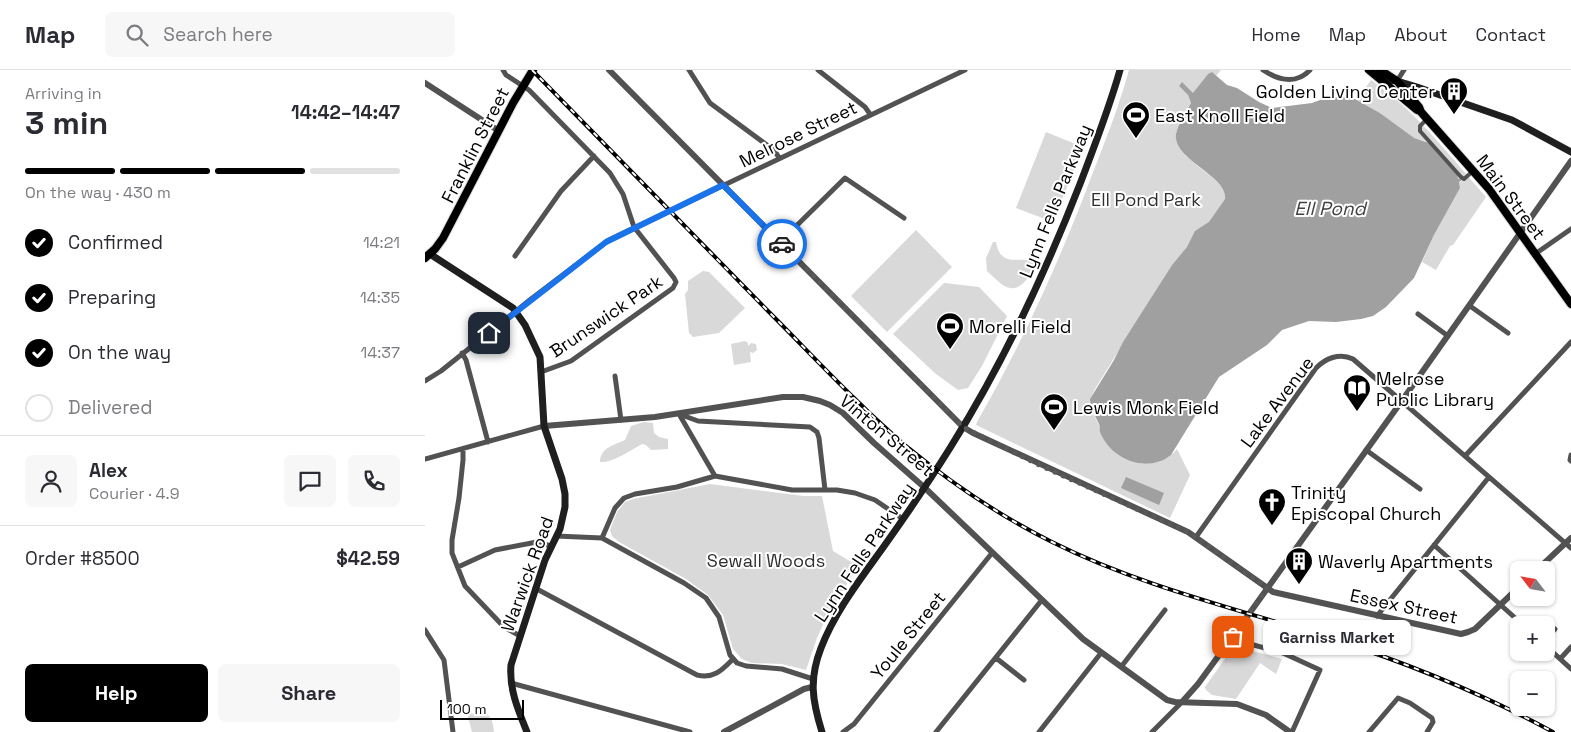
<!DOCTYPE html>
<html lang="en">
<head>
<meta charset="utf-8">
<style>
	body { margin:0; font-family:"Space Grotesk",sans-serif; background:#f7f7f7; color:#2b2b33; height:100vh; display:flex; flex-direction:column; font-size:19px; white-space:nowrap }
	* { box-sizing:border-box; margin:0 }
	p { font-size:16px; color:#7c7c81 }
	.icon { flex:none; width:28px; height:28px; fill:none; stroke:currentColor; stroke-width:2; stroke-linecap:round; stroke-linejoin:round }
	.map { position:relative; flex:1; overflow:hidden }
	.panel { display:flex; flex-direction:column; background:#fff; width:425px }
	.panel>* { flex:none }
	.needle { width:32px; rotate:301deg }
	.tools { position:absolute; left:1085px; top:491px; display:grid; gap:10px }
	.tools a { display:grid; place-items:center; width:45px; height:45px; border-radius:8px; background:#fff; box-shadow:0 1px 4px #0004; font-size:25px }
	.scale { position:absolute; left:15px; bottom:12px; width:84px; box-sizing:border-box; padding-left:5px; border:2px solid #000; border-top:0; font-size:14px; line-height:18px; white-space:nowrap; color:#000; -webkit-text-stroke:4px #fff; paint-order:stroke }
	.pin { position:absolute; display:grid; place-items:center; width:42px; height:42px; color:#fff; margin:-21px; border-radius:10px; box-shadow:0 2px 8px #0006 }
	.courier { position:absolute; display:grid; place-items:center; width:50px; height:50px; margin:-25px; border:4px solid #1a73e8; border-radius:50%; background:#fff; color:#222; box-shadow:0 1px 6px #0007 }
	.bubble { position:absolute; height:35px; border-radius:8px; background:#fff; box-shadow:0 1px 4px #0004; font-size:16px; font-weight:700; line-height:35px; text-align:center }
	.summary em { font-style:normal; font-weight:700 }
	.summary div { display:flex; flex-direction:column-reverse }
	.summary { display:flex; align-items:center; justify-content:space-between; height:85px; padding:0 25px }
	h1 { font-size:32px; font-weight:700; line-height:38px }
	.bar { display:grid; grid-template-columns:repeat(4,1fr); gap:8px 5px; align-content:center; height:60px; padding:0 25px }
	.bar i { height:6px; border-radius:4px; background:#e1e1e2 }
	.bar .selected { background:#000 }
	.bar p { grid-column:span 4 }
	.line { display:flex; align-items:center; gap:12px; padding:0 25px; border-top:1px solid #e1e1e2 }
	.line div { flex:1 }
	.round { display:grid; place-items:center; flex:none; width:52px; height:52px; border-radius:8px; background:#f7f7f7 }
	ol { padding:0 25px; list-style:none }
	li { display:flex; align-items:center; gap:15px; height:55px }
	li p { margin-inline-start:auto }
	li .icon { padding:5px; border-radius:50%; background:#000; color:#fff; stroke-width:4 }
	li:last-child { color:#7c7c81 }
	li i { width:28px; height:28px; border:2px solid #e1e1e2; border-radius:50% }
	.cta { display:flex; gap:10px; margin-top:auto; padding:10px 25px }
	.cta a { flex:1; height:58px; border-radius:8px; background:#000; color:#fff; font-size:20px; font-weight:700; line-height:58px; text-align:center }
	.cta a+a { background:#f7f7f7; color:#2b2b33 }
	header { display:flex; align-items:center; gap:30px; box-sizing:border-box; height:70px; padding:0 25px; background:#fff; border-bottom:1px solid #e1e1e2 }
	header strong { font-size:24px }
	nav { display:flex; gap:28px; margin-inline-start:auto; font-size:18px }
	.search { width:350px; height:45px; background:#f7f7f7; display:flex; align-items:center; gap:12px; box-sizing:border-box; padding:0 18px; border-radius:8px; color:#7c7c81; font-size:19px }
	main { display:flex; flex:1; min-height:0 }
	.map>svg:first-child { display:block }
</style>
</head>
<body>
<header>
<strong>Map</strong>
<div class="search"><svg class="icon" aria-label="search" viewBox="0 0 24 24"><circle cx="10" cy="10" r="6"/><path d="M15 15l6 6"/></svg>Search here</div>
<nav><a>Home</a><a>Map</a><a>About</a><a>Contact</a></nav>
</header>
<main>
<section class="panel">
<div class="summary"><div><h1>3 min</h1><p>Arriving in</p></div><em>14:42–14:47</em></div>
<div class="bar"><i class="selected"></i><i class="selected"></i><i class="selected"></i><i></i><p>On the way · 430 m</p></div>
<ol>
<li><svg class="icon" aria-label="check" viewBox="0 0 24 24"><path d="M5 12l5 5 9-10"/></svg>Confirmed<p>14:21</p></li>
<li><svg class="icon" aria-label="check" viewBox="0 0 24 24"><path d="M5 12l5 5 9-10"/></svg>Preparing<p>14:35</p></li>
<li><svg class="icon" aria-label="check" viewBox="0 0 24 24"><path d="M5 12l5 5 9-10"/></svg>On the way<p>14:37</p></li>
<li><i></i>Delivered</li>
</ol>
<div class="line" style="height:90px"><a class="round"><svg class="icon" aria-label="person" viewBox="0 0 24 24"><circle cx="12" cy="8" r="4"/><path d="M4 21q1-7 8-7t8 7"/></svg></a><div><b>Alex</b><p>Courier · 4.9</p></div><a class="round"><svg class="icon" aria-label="chat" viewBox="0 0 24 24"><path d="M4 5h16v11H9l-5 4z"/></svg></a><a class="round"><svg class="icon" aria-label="phone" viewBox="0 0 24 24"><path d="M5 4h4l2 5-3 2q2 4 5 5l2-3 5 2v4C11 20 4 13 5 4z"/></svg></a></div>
<div class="line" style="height:65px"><div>Order #8500</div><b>$42.59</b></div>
<div class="cta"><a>Help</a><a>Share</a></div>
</section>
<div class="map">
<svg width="1146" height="662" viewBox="0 0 1146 662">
	<rect width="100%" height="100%" fill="#fff"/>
	<path fill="#d9d9d9" d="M704,0H796L791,6L790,4H783L768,24L757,13L754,16L763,25L766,33C761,43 752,53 751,65C748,91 802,105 800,129L785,152L747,195L673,314C670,319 666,326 665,332C664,339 670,347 673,353C679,363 679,369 688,380C705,399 736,398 752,379L765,405L745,448L551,355L552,352C595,277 631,199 662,118C677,79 693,40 704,0Z
		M946,10C991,41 1025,86 1061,127L1028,175L1025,176L1011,200L997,192L1009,165L1035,118L1034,112L1037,111L1036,108L1033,109L1011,82L1000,71L988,68L955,43L932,30Z
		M621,62L658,77L628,152L591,138Z
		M491,160L527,197L462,262L426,226Z
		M568,172H571C576,201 598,183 609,194C607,204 596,221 585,218C577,217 568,206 562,201L561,188Z
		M278,201L284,202L320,238L294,263L268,267L264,263L260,224L263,220V211Z
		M519,213L554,217L582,246L557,296L543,318L533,320L511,304L468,264Z
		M320,271L323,273V276L326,273L331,274L332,280L328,283L325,282L326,292L309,295L306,274Z
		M219,352L228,353L229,363L234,367L243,369V379L226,380L221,375L217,374C206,380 188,393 175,392C175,378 189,375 200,370L206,356Z
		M285,414L379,426H397L408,481L433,496L402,546L392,568L381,600L357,594L327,593L317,589L308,579L298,545L283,525L261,509L194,472L187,466L185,460L192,442L200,432L208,429Z
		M809,576L857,589L851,604L835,593L811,629L787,625L781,620L780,617Z
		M59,642C67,646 68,654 69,662H47L43,647L45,643L54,645Z"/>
	<path fill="#a0a0a0" d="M787,2L802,15L812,18L834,32L847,38L887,33L903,27H919L930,29L955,43L989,68L1004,73L1032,103L1033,109L1036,108L1037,110L1034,112L1035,118L1009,165L989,208L961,237L948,246L936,249L911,252L884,251L857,260L842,275L794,307L746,385C722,404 686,390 675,362C674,358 676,359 674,354C670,345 665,339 665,329L689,290L698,272L747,195L762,177L770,161L784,152L800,129C803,105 747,90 751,64C753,53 761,43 766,33L763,25L754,16L757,12L768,23L783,4Z
		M701,407L739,423L734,435L696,418Z"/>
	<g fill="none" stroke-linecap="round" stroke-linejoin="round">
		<g stroke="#dbdbdb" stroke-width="10">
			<path id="primary" d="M944,0L992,40
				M955,0L972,11L994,37L996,42L1064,119L1146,234
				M0,188L10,179L18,168L88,33L108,0"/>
		</g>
		<path stroke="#525252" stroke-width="4" d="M1002,49L995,56V61L1036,107L1039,109L1048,101"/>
		<path stroke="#525252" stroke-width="5" d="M78,0L81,5L104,20L185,103L198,124L209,157L249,208L251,212L248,218L146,291L116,302
			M264,0L285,33L350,81L354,88
			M393,0L440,37L445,44
			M838,0C853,10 871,15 885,0
			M972,11L979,0
			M355,172L420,108L479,148
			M1110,184L1146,159
			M90,186L136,121L169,86
			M1045,236L1083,263
			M993,244L1023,266
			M37,283L41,290L63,372
			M190,306L196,350
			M0,311L16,301L106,229L184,170L540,0
			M254,344L273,351L385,357L392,362L394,368L400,420
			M254,344L290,406
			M38,379V390L34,428L27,470V483L40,516L79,557L95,566
			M941,380L995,419
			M1146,385L1145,390L1146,391
			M1040,386L1146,272
			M0,389L119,356
			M131,466L177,468
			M771,467L891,298C900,289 914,282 928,289L1146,478
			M1009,475L1098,555
			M33,497L70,480L112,472L126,476
			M110,518L272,605C289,609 297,600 308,589
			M952,546L1064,407
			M0,560L19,590L28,662
			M808,567L825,574L858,583L895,600L867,662
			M1121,569L1130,559
			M1121,576L1146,599
			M571,588L599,610
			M1135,589L1146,577
			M696,597L740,540
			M388,609L357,599L321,596L312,593L305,585L294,547L281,528L259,513L177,468L190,438L199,428L210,424L252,417L290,406L367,420H412L430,423L450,430L478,449
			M86,613L265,662
			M418,662L429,654L567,483
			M511,662L616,531
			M614,662L676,583
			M727,662L757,632
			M944,662L973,628L985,633L1007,648L1008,652L1002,662"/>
		<path stroke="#525252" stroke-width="6" d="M184,0L538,357L548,363L763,462L848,522L1036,564L1043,562L1050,559L1094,517
			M0,13L74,61
			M119,356L230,347L358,327H378L395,331L405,335L418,343L449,373L500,418L658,569L742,630L750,632L812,634L841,645L865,662
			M1112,500L1146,468
			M757,632L773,614L824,544L976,332L1146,91
			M299,662L379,619L387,617"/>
		<path stroke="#1f1f1f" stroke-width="7" d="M955,9L972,11L992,17L1087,50L1146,82
			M5,184L88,238L100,255L115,287L119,356L137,409L140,424V437L135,459L120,490L86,595C84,619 93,640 102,662
			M397,662C387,630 384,609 396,578C411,539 438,506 462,472C484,441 505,410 525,378C578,294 619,206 655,114C669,77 684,39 695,0"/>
		<use href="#primary" stroke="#000" stroke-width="8"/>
		<g stroke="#000" stroke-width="4">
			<path id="rail" d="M107,0C186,80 264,161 343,241C388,286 432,334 481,376C526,413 575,446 627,472C717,517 814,539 910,570C985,594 1058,624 1128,662"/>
		</g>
		<use href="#rail" stroke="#fff" stroke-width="2" stroke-dasharray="5.5" stroke-linecap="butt"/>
	</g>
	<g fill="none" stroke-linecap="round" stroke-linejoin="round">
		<path stroke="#595959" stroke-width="5" stroke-dasharray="0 9" d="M357,174L538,357L616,396L763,462L842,518L808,567"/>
		<path stroke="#1a73e8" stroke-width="6" d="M64,263L181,172L298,115L357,174"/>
	</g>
	<defs>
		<g id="building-pin" transform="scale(1.4375)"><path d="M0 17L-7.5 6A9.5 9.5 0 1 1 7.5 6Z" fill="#000" stroke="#fff"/><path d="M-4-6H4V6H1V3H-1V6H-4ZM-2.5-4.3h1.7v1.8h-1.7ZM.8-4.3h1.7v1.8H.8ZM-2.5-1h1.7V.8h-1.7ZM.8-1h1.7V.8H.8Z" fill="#fff"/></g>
		<g id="stadium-pin" transform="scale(1.4375)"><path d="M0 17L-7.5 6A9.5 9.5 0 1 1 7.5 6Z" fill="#000" stroke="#fff"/><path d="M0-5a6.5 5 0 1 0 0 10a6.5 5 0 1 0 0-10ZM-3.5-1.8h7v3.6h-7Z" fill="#fff"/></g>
		<g id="library-pin" transform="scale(1.4375)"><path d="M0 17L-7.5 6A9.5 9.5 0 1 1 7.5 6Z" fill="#000" stroke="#fff"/><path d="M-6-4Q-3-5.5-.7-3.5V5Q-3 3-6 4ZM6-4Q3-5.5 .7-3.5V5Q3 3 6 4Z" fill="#fff"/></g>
		<g id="church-pin" transform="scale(1.4375)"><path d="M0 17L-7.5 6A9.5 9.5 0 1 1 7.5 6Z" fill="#000" stroke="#fff"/><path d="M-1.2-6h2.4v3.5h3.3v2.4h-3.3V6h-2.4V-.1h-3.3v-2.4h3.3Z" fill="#fff"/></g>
	</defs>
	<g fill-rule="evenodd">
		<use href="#building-pin" x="1029" y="21"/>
		<use href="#stadium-pin" x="711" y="45"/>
		<use href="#stadium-pin" x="525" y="256"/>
		<use href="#library-pin" x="932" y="318"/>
		<use href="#stadium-pin" x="629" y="337"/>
		<use href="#church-pin" x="847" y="432"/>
		<use href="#building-pin" x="874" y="491"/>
	</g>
	<g text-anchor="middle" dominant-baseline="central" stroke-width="4" stroke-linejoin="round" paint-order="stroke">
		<g font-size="18" fill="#000" stroke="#fff" text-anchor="start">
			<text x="1010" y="21" text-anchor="end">Golden Living Center</text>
			<text x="730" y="45">East Knoll Field</text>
			<text x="544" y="256">Morelli Field</text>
			<text x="951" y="308">Melrose<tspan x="951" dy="21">Public Library</tspan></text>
			<text x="648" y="337">Lewis Monk Field</text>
			<text x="866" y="422">Trinity<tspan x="866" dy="21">Episcopal Church</tspan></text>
			<text x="893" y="491">Waverly Apartments</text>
		</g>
		<g font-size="18" fill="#000" stroke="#fff">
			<text transform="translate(373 64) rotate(-26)">Melrose Street</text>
			<text transform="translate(50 75) rotate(-63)">Franklin Street</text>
			<text transform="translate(1086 127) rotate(53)">Main Street</text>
			<text transform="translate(630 131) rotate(-68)">Lynn Fells Parkway</text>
			<text transform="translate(181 246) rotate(-34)">Brunswick Park</text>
			<text transform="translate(852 332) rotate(-53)">Lake Avenue</text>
			<text transform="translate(462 365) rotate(40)">Vinton Street</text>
			<text transform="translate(439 482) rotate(-56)">Lynn Fells Parkway</text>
			<text transform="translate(102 504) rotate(-70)">Warwick Road</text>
			<text transform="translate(979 536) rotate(12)">Essex Street</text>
			<text transform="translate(483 565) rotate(-51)">Youle Street</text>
		</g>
		<g font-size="18" fill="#303030" stroke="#fff">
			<text x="721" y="129">Ell Pond Park</text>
			<text x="341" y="490">Sewall Woods</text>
		</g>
		<g font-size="19" font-style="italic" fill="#414141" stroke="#fff">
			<text x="905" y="138">Ell Pond</text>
		</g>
	</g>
</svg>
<div class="tools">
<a><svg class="needle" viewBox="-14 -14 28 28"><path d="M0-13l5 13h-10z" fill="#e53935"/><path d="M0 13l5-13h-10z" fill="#7c7c81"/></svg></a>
<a>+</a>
<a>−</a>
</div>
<div class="scale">100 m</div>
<div class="pin" style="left:808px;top:567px;background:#ea580c"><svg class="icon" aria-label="bag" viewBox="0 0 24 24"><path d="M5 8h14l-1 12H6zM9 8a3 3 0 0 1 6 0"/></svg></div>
<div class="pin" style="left:64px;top:263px;background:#1f2937"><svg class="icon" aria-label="home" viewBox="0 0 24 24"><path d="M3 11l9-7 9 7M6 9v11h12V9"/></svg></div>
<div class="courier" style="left:357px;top:174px"><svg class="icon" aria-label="car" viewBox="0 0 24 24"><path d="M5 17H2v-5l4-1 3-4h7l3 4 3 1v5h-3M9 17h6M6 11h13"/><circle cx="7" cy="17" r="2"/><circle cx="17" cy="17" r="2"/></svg></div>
<div class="bubble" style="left:838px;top:550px;width:148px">Garniss Market</div>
</div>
</main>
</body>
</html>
